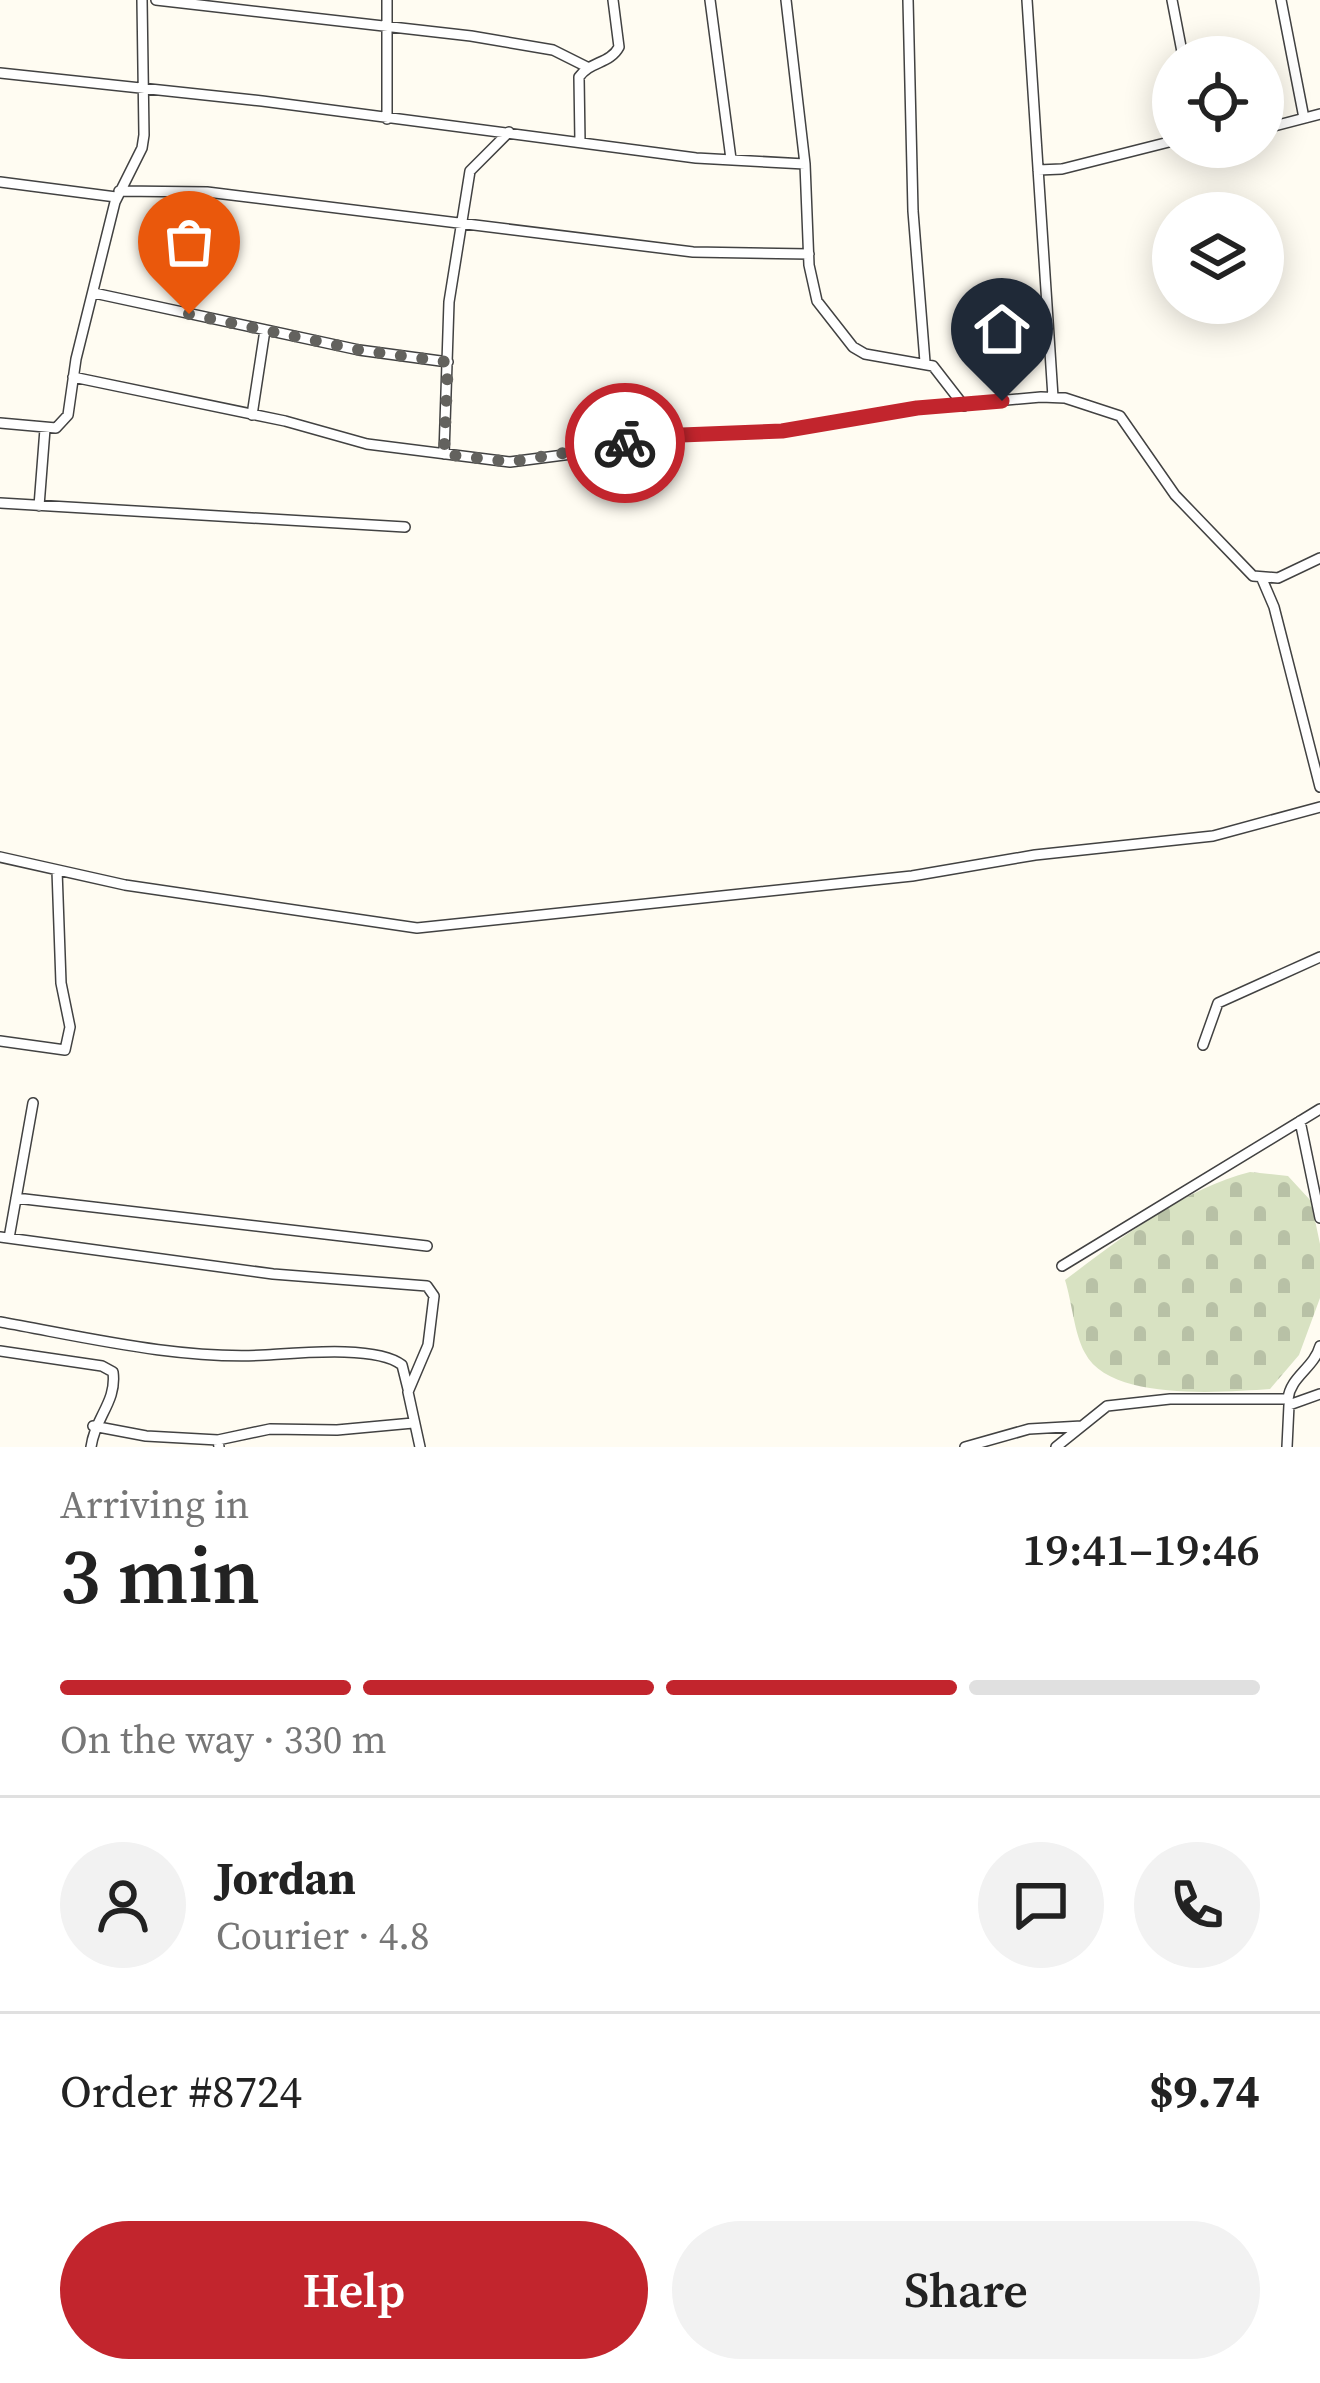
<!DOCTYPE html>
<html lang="en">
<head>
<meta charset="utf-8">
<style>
	body { margin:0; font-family:"Source Serif 4",serif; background:#f2f2f2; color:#222; height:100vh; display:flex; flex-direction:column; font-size:45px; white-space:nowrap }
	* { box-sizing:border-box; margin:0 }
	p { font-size:39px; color:#767676 }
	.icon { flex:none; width:66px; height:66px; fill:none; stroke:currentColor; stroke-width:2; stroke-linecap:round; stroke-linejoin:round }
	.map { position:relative; height:1447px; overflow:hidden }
	.side { display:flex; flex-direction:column; background:#fff; flex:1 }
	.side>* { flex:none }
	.controls { position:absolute; left:1152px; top:36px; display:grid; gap:24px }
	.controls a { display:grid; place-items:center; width:132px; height:132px; border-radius:50%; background:#fff; box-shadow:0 6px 30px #0003; font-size:60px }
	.pin { position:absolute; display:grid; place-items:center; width:102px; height:102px; color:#fff; margin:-123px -51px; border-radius:50% 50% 50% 0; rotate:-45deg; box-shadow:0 0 12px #0007 }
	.pin .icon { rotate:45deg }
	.courier { position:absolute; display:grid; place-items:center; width:120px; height:120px; margin:-60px; border:9px solid #c2252d; border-radius:50%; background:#fff; color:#222; box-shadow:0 3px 15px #0007 }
	.head em { font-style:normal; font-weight:600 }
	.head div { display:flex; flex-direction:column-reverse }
	.head { display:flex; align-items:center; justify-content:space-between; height:204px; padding:0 60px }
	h1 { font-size:78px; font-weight:600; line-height:90px }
	.bar { display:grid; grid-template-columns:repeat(4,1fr); gap:18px 12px; align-content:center; height:144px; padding:0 60px }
	.bar i { height:15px; border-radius:9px; background:#e0e0e0 }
	.bar .current { background:#c2252d }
	.bar p { grid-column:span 4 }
	.line { display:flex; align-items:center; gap:30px; padding:0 60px; border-top:3px solid #e0e0e0 }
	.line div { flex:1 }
	.round { display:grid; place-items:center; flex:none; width:126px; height:126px; border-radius:63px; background:#f2f2f2 }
	.cta { display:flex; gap:24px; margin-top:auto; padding:24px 60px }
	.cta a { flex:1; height:138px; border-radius:72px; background:#c2252d; color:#fff; font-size:48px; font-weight:600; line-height:138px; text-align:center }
	.cta a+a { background:#f2f2f2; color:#222 }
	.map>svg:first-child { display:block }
</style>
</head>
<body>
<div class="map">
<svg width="1320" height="1447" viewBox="0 0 1320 1447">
	<defs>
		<pattern id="cemetery-stones" width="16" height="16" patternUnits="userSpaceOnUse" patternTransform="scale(3)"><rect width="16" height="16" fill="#d8e2c2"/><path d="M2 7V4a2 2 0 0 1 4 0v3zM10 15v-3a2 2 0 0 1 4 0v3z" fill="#b8c1a6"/></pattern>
	</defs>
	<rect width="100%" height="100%" fill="#fffcf2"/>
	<path fill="url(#cemetery-stones)" d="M1250,1172L1288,1176L1311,1201L1320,1244V1298L1299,1355L1270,1389C1224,1392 1110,1402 1085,1353C1074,1333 1072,1302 1065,1280C1120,1239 1183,1189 1250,1172Z"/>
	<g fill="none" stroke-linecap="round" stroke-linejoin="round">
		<g stroke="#424242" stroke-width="12">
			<path id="street" d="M156,0L471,36L553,50L587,67
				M710,0L731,159
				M786,0L805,164L809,265L817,301L853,347L865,354L933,366L964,406
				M908,0L913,211L925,362
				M1027,0L1053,397
				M1172,0L1183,57
				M1281,0L1304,118
				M0,73L262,101L696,158L805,164
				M387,119V0
				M1263,129L1320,114
				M580,142L579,77C590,61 610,64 619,47L613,0
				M1038,170L1062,169L1173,141
				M0,182L116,197
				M119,191L207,192L693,252L809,254
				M94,293L359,350L448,362
				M73,377L285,421L367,444L510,462L587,452L656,436L782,431L917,408L1041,397L1065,398L1120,416L1175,495L1253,576L1278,578L1320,558
				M252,415L265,330
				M0,423L56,428L68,415L76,359L115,202L142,148L144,135L142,0
				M444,454L449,302L470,171L509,132
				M0,503L405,527
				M39,506L45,429
				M1262,579L1274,607L1320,787
				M0,857L125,885L417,928L912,876L1035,855L1213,836L1320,807
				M0,1041L65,1050L70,1027L61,983L57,870
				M1203,1045L1218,1003L1320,957
				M1300,1121L1320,1218
				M16,1198L427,1246
				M0,1237L273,1274L427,1286L434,1296L428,1345L408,1392L420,1447
				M9,1238L33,1103
				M1062,1266L1320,1109
				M0,1322C85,1337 179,1360 266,1355C298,1353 377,1345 402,1365L408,1389
				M0,1351L102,1366L113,1372C117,1402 95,1417 91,1447
				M1288,1399C1290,1377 1314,1368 1320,1346
				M93,1426L146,1436L218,1440
				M219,1447L218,1440L270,1429L337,1430L413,1423
				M965,1447L1029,1429L1082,1426
				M1056,1447L1107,1406L1170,1399H1288
				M1287,1447L1289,1405L1320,1394"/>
		</g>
		<use href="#street" stroke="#fff" stroke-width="9"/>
	</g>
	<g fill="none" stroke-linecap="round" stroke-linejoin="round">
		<path stroke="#63625e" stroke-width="12" stroke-dasharray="0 21.6" d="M189,314L359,350L448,362L444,454L510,462L625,443"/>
		<path stroke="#c2252d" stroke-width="15" d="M625,443L656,436L782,431L917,408L1002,401"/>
	</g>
</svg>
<div class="controls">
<a><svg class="icon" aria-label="locate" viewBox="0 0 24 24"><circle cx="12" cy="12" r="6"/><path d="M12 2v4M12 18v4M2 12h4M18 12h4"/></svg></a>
<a><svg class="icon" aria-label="layers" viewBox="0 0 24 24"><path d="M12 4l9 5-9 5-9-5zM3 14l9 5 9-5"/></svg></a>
</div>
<div class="pin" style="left:189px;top:314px;background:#ea580c"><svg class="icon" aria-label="bag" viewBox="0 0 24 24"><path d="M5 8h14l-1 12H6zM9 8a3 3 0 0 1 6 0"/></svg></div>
<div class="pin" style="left:1002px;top:401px;background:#1f2937"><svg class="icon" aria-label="home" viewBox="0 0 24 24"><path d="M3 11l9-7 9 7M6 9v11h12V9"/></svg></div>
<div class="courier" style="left:625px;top:443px"><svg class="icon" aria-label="bike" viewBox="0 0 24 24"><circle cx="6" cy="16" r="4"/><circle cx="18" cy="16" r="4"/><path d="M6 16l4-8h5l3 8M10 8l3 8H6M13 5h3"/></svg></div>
</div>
<section class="side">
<div class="head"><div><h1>3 min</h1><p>Arriving in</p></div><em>19:41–19:46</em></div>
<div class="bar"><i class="current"></i><i class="current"></i><i class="current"></i><i></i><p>On the way · 330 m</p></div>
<div class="line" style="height:216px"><a class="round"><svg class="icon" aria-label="person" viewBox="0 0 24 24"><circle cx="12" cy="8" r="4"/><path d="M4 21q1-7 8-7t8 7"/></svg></a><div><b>Jordan</b><p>Courier · 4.8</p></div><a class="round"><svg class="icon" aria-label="chat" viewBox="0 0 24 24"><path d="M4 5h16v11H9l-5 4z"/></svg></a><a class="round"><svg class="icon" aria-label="phone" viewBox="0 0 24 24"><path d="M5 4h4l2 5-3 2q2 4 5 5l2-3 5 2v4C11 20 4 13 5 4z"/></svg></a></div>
<div class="line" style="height:156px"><div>Order #8724</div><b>$9.74</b></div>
<div class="cta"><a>Help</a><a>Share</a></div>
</section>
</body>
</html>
